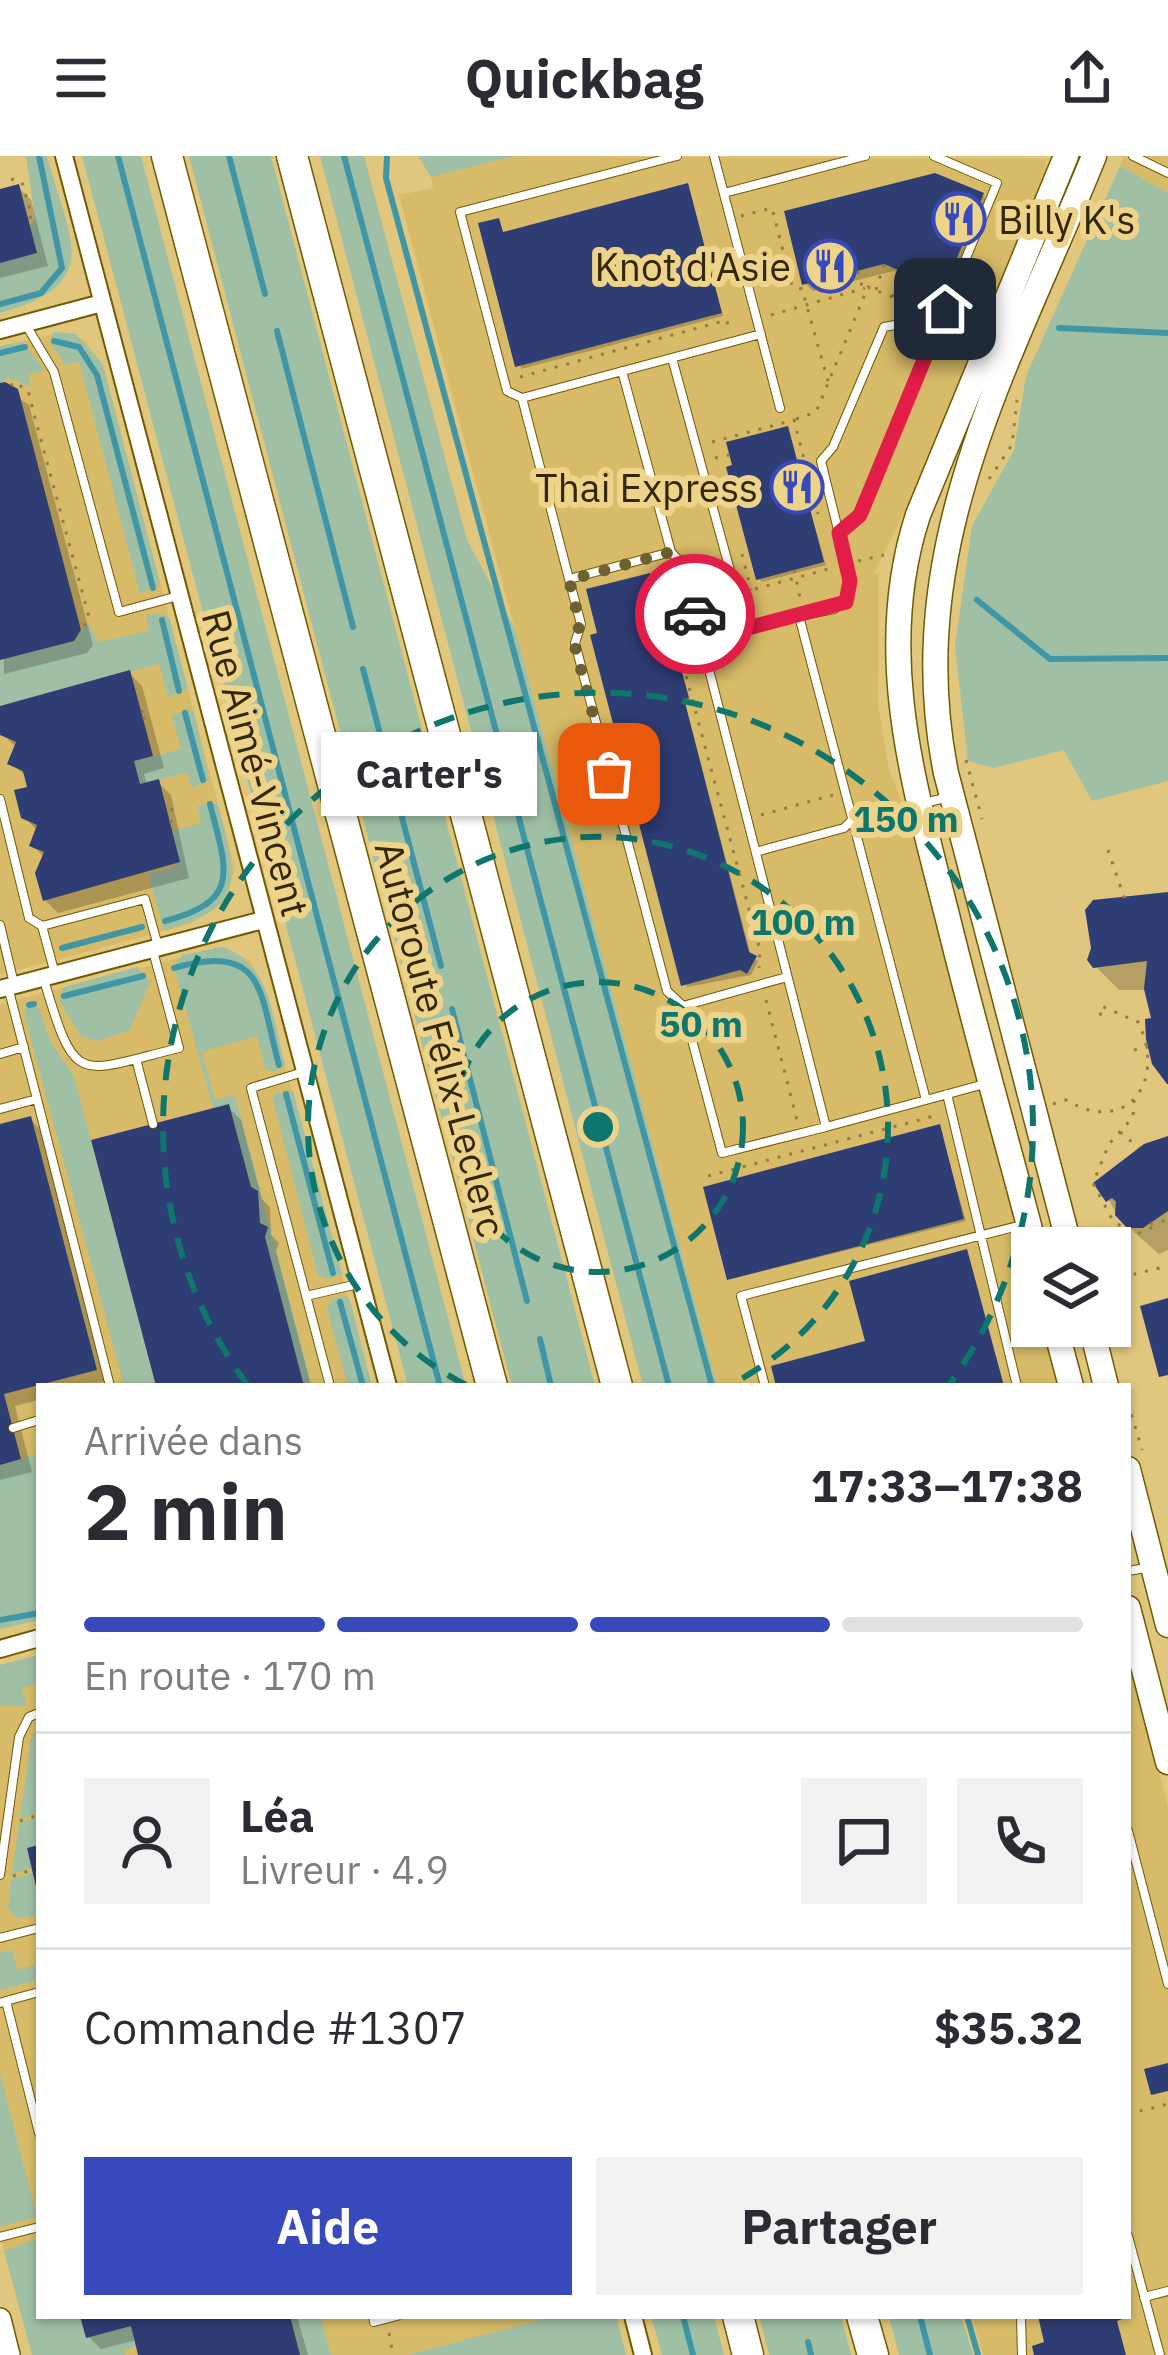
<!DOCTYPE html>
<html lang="fr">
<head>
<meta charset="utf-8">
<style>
	body { margin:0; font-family:"IBM Plex Sans",sans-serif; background:#f2f2f3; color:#2b2b33; height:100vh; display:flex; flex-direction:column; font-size:45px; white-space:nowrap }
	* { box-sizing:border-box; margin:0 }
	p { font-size:39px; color:#7c7c81 }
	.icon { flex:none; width:66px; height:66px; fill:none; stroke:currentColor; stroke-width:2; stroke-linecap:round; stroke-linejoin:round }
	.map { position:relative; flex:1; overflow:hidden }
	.sheet { position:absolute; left:36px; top:1227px; width:1095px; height:936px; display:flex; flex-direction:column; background:#fff; border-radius:0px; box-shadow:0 3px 9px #0004 }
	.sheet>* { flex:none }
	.tools { position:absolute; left:1011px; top:1071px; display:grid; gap:24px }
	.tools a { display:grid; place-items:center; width:120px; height:120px; border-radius:0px; background:#fff; box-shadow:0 3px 9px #0004; font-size:60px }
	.pin { position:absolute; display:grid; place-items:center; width:102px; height:102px; color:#fff; margin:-51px; border-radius:24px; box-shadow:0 6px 18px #0006 }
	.courier { position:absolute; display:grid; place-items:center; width:120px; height:120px; margin:-60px; border:9px solid #e11d48; border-radius:50%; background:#fff; color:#222; box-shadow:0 3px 15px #0007 }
	.bubble { position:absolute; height:84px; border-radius:0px; background:#fff; box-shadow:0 3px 9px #0004; font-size:39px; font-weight:800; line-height:84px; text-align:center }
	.headline em { font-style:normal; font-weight:800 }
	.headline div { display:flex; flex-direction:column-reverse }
	.headline { display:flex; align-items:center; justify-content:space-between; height:204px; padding:0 48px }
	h1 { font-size:78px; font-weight:800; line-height:90px }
	.bar { display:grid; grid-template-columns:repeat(4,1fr); gap:18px 12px; align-content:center; height:144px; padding:0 48px }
	.bar i { height:15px; border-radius:9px; background:#e1e1e2 }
	.bar .on { background:#3749bb }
	.bar p { grid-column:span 4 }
	.line { display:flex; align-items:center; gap:30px; padding:0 48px; border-top:3px solid #e1e1e2 }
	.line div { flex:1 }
	.round { display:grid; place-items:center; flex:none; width:126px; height:126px; border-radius:0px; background:#f2f2f3 }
	.cta { display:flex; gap:24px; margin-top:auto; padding:24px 48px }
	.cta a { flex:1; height:138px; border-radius:0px; background:#3749bb; color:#fff; font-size:48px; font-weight:800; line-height:138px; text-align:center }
	.cta a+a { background:#f2f2f3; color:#2b2b33 }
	header { display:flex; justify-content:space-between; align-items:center; height:156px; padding:0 48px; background:#fff; font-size:54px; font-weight:800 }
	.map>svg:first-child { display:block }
</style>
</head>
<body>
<header><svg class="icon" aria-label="menu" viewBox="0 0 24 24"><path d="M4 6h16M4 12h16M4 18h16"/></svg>Quickbag<svg class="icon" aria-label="share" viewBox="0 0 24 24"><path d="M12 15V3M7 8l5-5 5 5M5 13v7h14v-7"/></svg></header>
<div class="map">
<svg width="1168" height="2199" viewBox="0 0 1168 2199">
	<rect width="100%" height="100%" fill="#e1c77d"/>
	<path fill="#d7bb68" d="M515,0L1046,3L1045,19L912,342L874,417L879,419L878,548L889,613L914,679L1032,1125V1170H1044L1059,1230H717L399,39L433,32L431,21Z
		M1124,0H1168V37L1120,10Z
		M64,176L85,185L103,209L235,713L225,745L190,768L0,819V190Z
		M222,791L250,805L263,828L372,1230H39V1464L0,1473V848Z
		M1128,1494L1168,1651V2199H983L972,2160H1128Z
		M39,1499V2160H616L626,2199H32L0,2079V1509Z"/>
	<path fill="#9fc0a5" d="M26,0H47C69,84 106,127 0,157V107L35,63Z
		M82,0H141L466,1230H408Z
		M189,0H271L595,1230H512Z
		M320,0H364L467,384L515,473L717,1230H643Z
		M418,0H515L431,21Z
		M1120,10L1168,37V625L1092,645L1064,594L993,612L968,605L955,490L972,370L1014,294L1026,220Z
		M54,176L76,178L103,209L160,427L140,438L79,206L66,209L50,187Z
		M22,186L45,214L28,219L31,231L8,222L0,227V190Z
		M157,457L169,461L188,532L168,541L159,508L0,550V504L74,485L88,467L98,486L149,475L146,459Z
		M188,554L194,556L209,624L192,632L187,617L140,628L134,605L181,593L172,559Z
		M210,646L218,649C237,720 248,753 164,774L148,718L178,710L173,675L201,667L197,651Z
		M222,791C271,806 273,865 285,909L274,916L265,913L257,880L202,896L215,944L235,939L312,1230H304L265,1081L268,1072L260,1067L258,1035L251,1031L229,949L213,952L174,811L182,799Z
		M137,811L150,826L130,874L98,885L81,880L59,845L64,831Z
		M27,847L40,854L50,885L74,920L156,1230H124L24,857Z
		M282,935H293L342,1117L329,1123L318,1119L272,940Z
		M345,1140L350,1144L372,1230H348L327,1153L332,1143Z
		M39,1298V1464L0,1473V1309Z
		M39,1499V1527L22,1532L27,1550H0V1509Z
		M39,1569V1657L20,1663L31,1582Z
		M39,1662V1689L27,1693L32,1712L12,1718L19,1667Z
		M33,1717L39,1759L17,1762L8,1752L11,1723Z
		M12,1794L17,1814L39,1808V1824L0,1834V1797Z
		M0,1918L37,2061L1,2070H0Z
		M39,2082V2160H80L131,2170L136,2190L124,2194L125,2199H32L4,2095Z
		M290,2160H320L331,2199H300Z
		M556,2160H616L626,2199H407Z
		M651,2160H714L724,2199H662Z
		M759,2160H841L851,2199H769Z
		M889,2160H961L973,2199H899Z"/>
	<path fill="#0003" d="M687,30L723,160L521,213L498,65L504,79Z
		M18,31L31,44L48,110L0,122V36Z
		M982,39L990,47L948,151L923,141L915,133L919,125L894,115L813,135L805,127Z
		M0,230L29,249L93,489L87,497L4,518Z
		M787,273L826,409L762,426L759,423Z
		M649,420L671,496L678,498L690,545L685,546L751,800L758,805L751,819L687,831L601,479Z
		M129,517L142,530L164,612L144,618L147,629L158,626L171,639L189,722L58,757L45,744V702L32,689L38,675L24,661L31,633L28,622L11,607L17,592L3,578L0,553Z
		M1168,738V926L1147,834H1119L1093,808Z
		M228,951L241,964L262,1043L270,1051L271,1079L279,1087L276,1095L311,1230H159Z
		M30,963L43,976L108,1226L39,1230V1244L15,1250L32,1316L0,1324V971Z
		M939,972L966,1065L730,1123Z
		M1168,983V1094L1159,1098L1120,1064L1109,1044Z
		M83,2160H297L308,2199H141L137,2184L101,2193L88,2180Z"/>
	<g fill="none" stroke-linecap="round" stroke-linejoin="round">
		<path stroke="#4096a5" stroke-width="6" d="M118,0L440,1230
			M229,0L265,138
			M344,0L669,1230
			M387,0L386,22L712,1230
			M0,148L41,137L62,112L39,0
			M1059,172L1168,177
			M277,175L353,471
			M54,185L79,191L97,219L153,432
			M0,197L25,191
			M977,444L1050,503L1168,502
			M162,464L179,535
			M363,513L441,810
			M185,557L203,624
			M165,765C243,745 226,713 210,648
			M62,792L142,771
			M174,812C267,786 259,837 279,909
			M64,840L143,820
			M29,849L34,848
			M452,853L527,1145
			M286,938L333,1117
			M340,1146L363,1230
			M540,1183L551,1230
			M0,1464L39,1457
			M683,2160L693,2199
			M920,2160L930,2199
			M967,2160L978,2199
			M808,2186L811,2199"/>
	</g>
	<path fill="#2f3d75" d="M935,17L984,37L939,145L912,134L917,122L884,108L802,129L784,55Z
		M688,27L722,157L515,211L478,67L499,62L503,76Z
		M19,28L37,97L0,107V33Z
		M5,226L18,233L81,474L74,485L0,504V227Z
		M788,270L824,406L756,424L726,311L732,309L726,286Z
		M650,417L669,493L675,491L678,503L689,542L684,543L749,796L757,800L747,818L740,814L681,830L590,479L597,477L586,433Z
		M130,514L153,600L134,605L140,628L159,623L180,706L43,745L35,717L44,696L29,690L37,669L21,662L14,634L27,631L23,615L7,608L16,586L0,579V550Z
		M1168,736V928H1167L1152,908L1146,883L1145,863L1151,862L1144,833L1147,805L1093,812L1087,804L1091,792L1085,754L1093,744Z
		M229,948L251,1031L258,1035L260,1067L268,1071L265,1081L304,1230H156L91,984Z
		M31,960L97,1214L4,1238L21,1303L0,1309V968Z
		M940,968L964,1063L727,1124L703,1031Z
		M1168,980V1055L1143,1072H1127L1115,1059L1116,1046L1112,1042L1106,1046L1093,1027L1144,988Z
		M967,1093L1004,1230H776L771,1210L865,1185L849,1125Z
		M1168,1142V1219L1159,1221L1140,1150Z
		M39,1689V1735H37L27,1692Z
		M1168,1907V1935L1151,1939L1144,1913Z
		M80,2160H290L300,2199H138L131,2170L86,2182Z
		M1038,2160H1130L1117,2165L1126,2199H1034L1032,2190L1044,2186Z"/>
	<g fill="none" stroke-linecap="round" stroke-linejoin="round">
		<g stroke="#725a00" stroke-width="10">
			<path id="service" d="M677,0L460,56L507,235L522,242L761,178
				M714,0L780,252
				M1133,0L1168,17
				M724,37L865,0
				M26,169L54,216L119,456L178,440
				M672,202L746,473
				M622,215L671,396L682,408L826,971L926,944
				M522,242L569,423L671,396
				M839,377L860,359L997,27L934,0
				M569,423L581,468L575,487L667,835L683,850
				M799,460L834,453L849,438V418L821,305L833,291L884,171L906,167L982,197
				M702,484L799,460L926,944L988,927
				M0,643L29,762L42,770
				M759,695L844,672L853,663L950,641
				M0,769L14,828
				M55,818L42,770L145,743L158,790
				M787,821L683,850L722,997L826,971
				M44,824C76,932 77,917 179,892L153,795
				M0,898L24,891
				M136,903L153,968
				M303,916L251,932L330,1230
				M947,938L1017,1230
				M37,943L110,1230
				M0,953L37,943L8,831
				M306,1140L358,1128
				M765,1230L741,1140L1022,1069
				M13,1272L39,1264
				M1128,1415L1152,1411
				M1128,1675L1168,1828
				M0,1719L19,1581L29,1561L39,1557
				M0,1782L39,1772
				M6,1845L39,1836
				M0,1847L6,1845L39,1977
				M1128,2080L1160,2199
				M0,2081L39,2071
				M1144,2141L1168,2135
				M373,2160L374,2166L397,2160
				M1021,2160L1022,2199"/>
		</g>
		<g stroke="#725a00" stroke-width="20">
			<path id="minor" d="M64,0L388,1230
				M0,174L102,147
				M0,833L263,764
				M0,1493L39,1482
				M633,2160L643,2199"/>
		</g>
		<g stroke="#725a00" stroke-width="24">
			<path id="tertiary" d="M0,2163L9,2199"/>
		</g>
		<g stroke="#725a00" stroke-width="27">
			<path id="secondary" d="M1035,1092C1006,982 975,873 948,763C914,628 873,497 918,359L1066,0
				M1070,1092L946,617C900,389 1012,204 1094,0
				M1055,1170L1071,1230
				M1091,1170L1106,1230
				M1128,1313L1168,1469
				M1128,1452L1168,1606"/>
		</g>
		<g stroke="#725a00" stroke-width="33">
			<path id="motorway" d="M167,0L492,1230
				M292,0L617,1230
				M738,2160L748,2199
				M862,2160L873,2199"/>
		</g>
		<path stroke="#8f7d46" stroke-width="3" stroke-dasharray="3 9" stroke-linecap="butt" d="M11,23L22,26L32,61L28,62
			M741,60L772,52L792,130L802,133L828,225
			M858,115L862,130
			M833,121L837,137
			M876,134L884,108
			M893,141L903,116
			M771,159L865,132
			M520,221L727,164L728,170
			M11,230L13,226L28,234L35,262L89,461L79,478
			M796,263L816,256L868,131L931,157
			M712,286L794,264L818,358
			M715,302L729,299
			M989,323L1012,289L1017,244
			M742,398L751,434
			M858,405L884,399
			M794,414L801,446
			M658,416L760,794L759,812
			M755,433L832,412
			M706,444L723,441
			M141,555L148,558L143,563
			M966,604L982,663
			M761,659L833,639
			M171,667L172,648
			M1108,694L1125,744
			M766,844L797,964
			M1134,894L1148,891
			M1134,944L1133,961L1109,988L1093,1027L1113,1065L1135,1079L1157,1069
			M1053,948L1066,944C1128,981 1167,924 1138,866L1101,850L1100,868
			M1120,976L1139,992
			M708,1020L938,959
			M1150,1068L1168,1064
			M1110,1124L1168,1110
			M1128,1247L1142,1294
			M20,1665L39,1659
			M13,1720L32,1714
			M1128,1958L1168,1948
			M389,2177L393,2199"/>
		<use href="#service" stroke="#fff" stroke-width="8"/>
		<use href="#minor" stroke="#fff" stroke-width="16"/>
		<use href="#tertiary" stroke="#fff" stroke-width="21"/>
		<use href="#secondary" stroke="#fff" stroke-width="24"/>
		<use href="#motorway" stroke="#fff" stroke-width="30"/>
	</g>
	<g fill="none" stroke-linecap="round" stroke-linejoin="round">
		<path stroke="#6f6031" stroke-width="12" stroke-dasharray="0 21.6" d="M609,618L574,487L580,468L569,424L671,396L682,408L695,458"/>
		<path stroke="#e11d48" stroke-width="15" d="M695,458L702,484L846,446L850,425L839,377L860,359L945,153"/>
	</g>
	<g fill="none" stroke="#0f766e" stroke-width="6" stroke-dasharray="21 15">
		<circle cx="598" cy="971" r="145"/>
		<path d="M466 1229A290 290 0 1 1 730 1229"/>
		<path d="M248 1230A435 435 0 1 1 948 1230"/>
	</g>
	<defs>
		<g id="restaurant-ring" transform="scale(2.7)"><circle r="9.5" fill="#eed48a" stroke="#3749bb" stroke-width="1.5"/><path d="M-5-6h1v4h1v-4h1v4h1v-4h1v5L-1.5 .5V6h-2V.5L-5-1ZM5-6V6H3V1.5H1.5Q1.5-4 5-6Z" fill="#3749bb"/></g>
	</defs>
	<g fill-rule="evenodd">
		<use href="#restaurant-ring" x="959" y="63"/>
		<use href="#restaurant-ring" x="830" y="110"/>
		<use href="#restaurant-ring" x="797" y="331"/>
	</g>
	<g text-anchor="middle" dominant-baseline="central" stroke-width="12" stroke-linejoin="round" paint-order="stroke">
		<g font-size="39" fill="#322808" stroke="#eed48a" text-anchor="end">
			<text x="998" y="63" text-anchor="start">Billy K's</text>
			<text x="791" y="110">Knot d'Asie</text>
			<text x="758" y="331">Thai Express</text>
		</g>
		<g font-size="39" fill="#322808" stroke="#eed48a">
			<text transform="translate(256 607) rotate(75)">Rue Aimé-Vincent</text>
			<text transform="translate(441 883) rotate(75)">Autoroute Félix-Leclerc</text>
		</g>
	</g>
	<circle cx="598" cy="971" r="18" fill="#0f766e" stroke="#eed48a" stroke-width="6"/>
	<g font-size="36" text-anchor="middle" font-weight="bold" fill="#0f766e" stroke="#eed48a" stroke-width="12" stroke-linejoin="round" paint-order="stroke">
		<text x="906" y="676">150 m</text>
		<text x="803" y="779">100 m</text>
		<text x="701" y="881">50 m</text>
	</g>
</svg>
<div class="tools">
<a><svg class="icon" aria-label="layers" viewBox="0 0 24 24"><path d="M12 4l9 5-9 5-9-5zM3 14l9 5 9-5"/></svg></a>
</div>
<div class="pin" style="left:609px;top:618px;background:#ea580c"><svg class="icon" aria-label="bag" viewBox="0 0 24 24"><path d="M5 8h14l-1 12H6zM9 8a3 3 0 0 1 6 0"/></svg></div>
<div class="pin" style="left:945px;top:153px;background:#1f2937"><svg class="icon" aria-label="home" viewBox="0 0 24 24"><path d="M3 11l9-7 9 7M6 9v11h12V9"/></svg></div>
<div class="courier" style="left:695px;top:458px"><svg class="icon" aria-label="car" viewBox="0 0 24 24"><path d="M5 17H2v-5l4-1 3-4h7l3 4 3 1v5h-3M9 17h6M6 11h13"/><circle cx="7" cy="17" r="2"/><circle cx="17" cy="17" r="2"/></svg></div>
<div class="bubble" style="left:321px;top:576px;width:216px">Carter's</div>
<section class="sheet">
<div class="headline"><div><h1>2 min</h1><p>Arrivée dans</p></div><em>17:33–17:38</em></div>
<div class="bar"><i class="on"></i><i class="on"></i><i class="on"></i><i></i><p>En route · 170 m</p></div>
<div class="line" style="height:216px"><a class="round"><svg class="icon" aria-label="person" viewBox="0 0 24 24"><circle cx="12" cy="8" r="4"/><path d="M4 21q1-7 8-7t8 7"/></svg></a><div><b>Léa</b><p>Livreur · 4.9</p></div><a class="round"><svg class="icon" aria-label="chat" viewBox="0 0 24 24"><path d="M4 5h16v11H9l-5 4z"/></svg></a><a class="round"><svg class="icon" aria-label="phone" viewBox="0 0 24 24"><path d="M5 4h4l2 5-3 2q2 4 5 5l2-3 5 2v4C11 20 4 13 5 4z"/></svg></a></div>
<div class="line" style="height:156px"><div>Commande #1307</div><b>$35.32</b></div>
<div class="cta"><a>Aide</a><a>Partager</a></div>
</section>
</div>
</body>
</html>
